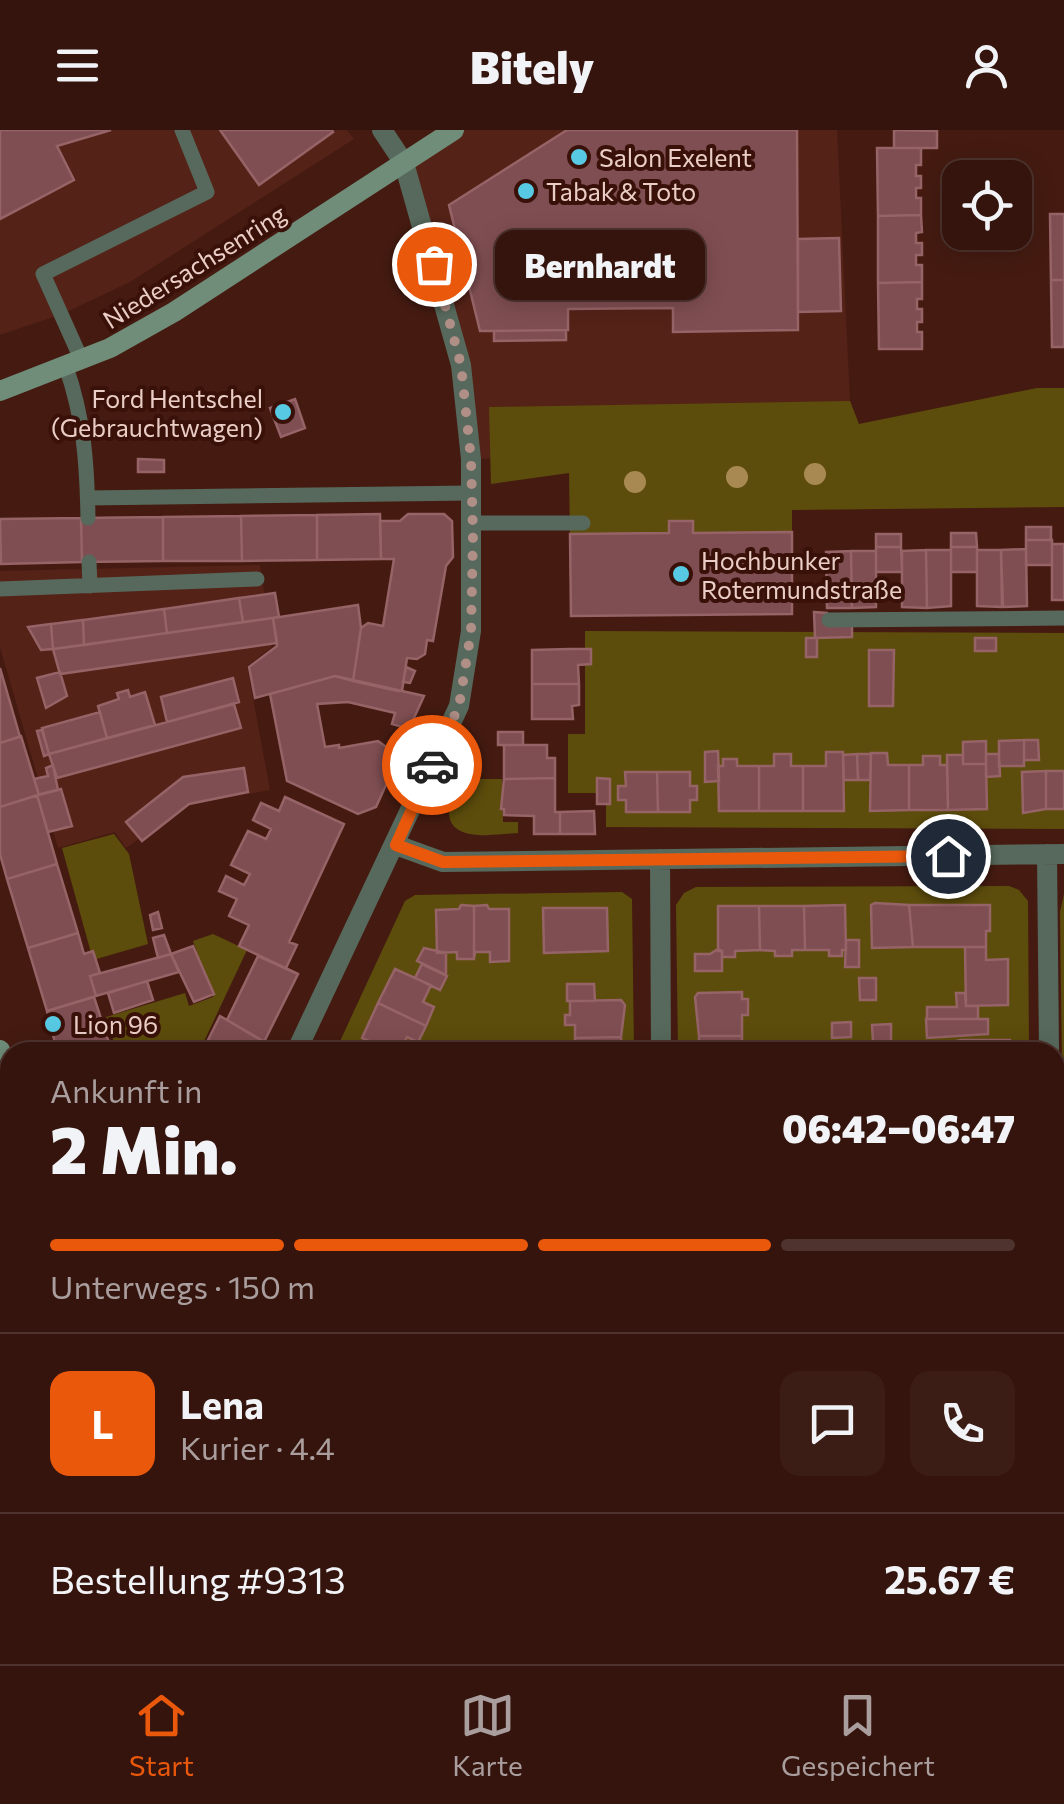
<!DOCTYPE html>
<html lang="de">
<head>
<meta charset="utf-8">
<style>
	body { margin:0; font-family:Commissioner,sans-serif; background:#3c1d16; color:#f1f3f6; height:100vh; display:flex; flex-direction:column; font-size:38px; white-space:nowrap }
	* { box-sizing:border-box; margin:0 }
	p { font-size:32px; color:#a99e9d }
	.icon { flex:none; width:55px; height:55px; fill:none; stroke:currentColor; stroke-width:2; stroke-linecap:round; stroke-linejoin:round }
	.map { position:relative; flex:1; overflow:hidden }
	.side { position:absolute; left:0px; top:912px; width:1065px; height:622px; display:flex; flex-direction:column; background:#34140d; border-radius:30px 30px 0 0; box-shadow:0 5px 25px #0003,0 0 0 2px #4e332e }
	.side>* { flex:none }
	.fabs { position:absolute; left:942px; top:30px; display:grid; gap:20px }
	.fabs a { display:grid; place-items:center; width:90px; height:90px; border-radius:20px; background:#34140d; box-shadow:0 5px 25px #0003,0 0 0 2px #4e332e; font-size:50px }
	.pin { position:absolute; display:grid; place-items:center; width:85px; height:85px; color:#fff; margin:-42px; border:5px solid #fff; border-radius:50%; box-shadow:0 2px 10px #0007 }
	.courier { position:absolute; display:grid; place-items:center; width:100px; height:100px; margin:-50px; border:8px solid #ea580c; border-radius:50%; background:#fff; color:#222; box-shadow:0 2px 12px #0007 }
	.bubble { position:absolute; height:70px; border-radius:20px; background:#34140d; box-shadow:0 5px 25px #0003,0 0 0 2px #4e332e; font-size:32px; font-weight:800; line-height:70px; text-align:center }
	.summary em { font-style:normal; font-weight:800 }
	.summary div { display:flex; flex-direction:column-reverse }
	.summary { display:flex; align-items:center; justify-content:space-between; height:170px; padding:0 50px }
	h1 { font-size:65px; font-weight:800; line-height:75px }
	.bar { display:grid; grid-template-columns:repeat(4,1fr); gap:15px 10px; align-content:center; height:120px; padding:0 50px }
	.bar i { height:12px; border-radius:8px; background:#4e332e }
	.bar .active { background:#ea580c }
	.bar p { grid-column:span 4 }
	.line { display:flex; align-items:center; gap:25px; padding:0 50px; border-top:2px solid #4e332e }
	.line div { flex:1 }
	.round { display:grid; place-items:center; flex:none; width:105px; height:105px; border-radius:20px; background:#3c1d16 }
	header { display:flex; justify-content:space-between; align-items:center; height:130px; padding:0 50px; background:#34140d; font-size:45px; font-weight:800 }
	.tabs { display:flex; justify-content:space-around; align-items:center; height:140px; border-top:2px solid #4e332e; background:#34140d; font-size:28px; color:#a99e9d }
	.tabs a { display:grid; justify-items:center; gap:5px }
	.tabs .active { color:#ea580c }
	.map>svg:first-child { display:block }
</style>
</head>
<body>
<header><svg class="icon" aria-label="menu" viewBox="0 0 24 24"><path d="M4 6h16M4 12h16M4 18h16"/></svg>Bitely<svg class="icon" aria-label="person" viewBox="0 0 24 24"><circle cx="12" cy="8" r="4"/><path d="M4 21q1-7 8-7t8 7"/></svg></header>
<div class="map">
<svg width="1064" height="1534" viewBox="0 0 1064 1534">
	<rect width="100%" height="100%" fill="#451b11"/>
	<path fill="#542217" d="M0,0H347L354,9L130,152L62,184L0,205Z
		M454,0H837L850,271L858,295L809,319L471,329L461,235L404,33Z
		M260,435L272,517L247,536L270,660L187,675L126,718L115,702L58,718L0,517V441Z"/>
	<path fill="#5d4d0c" d="M1037,258H1064V377L792,380V402L693,403L692,391H669V403L570,404L569,343L491,354L489,277L850,271L859,294Z
		M585,501L1064,503V699L606,697V663H568V604H585Z
		M461,649H502L503,692H518V703C498,704 447,714 449,680C450,670 458,658 461,649Z
		M114,704L129,724L148,814L93,830L62,718Z
		M1009,756L1019,760L1028,771L1029,922H678L676,775L684,763L696,757Z
		M622,762L632,769L634,922H335L405,771L415,765Z
		M1064,764V1089L1060,782Z
		M213,804L247,820L199,922H117L106,887L185,863L189,876L213,867L193,811Z
		M423,1525H638V1534H426Z
		M685,1525H1034V1534H685Z"/>
	<path fill="#7f4e52" stroke="#966367" stroke-width="2.5" d="M0,0H111L57,16L74,50L0,89Z
		M220,0H332L333,2L259,55Z
		M567,0H797L798,200L673,202V178L568,179V200L480,201L449,75Z
		M894,0L937,1V18H894Z
		M877,18H921V35H916V46H921V58H916V68H921V85L878,86Z
		M1050,84H1064V150H1051Z
		M921,85L922,102L916,103V113H922V125H916V135H922V152L878,153V86Z
		M839,108L841,181L798,182V109Z
		M1051,150H1064V217H1052Z
		M922,152V169H917V179H922V192H917V202H922V219H879L878,153Z
		M566,200V210L494,211V201Z
		M295,269L305,298L281,307L270,278Z
		M138,329L164,330V342H138Z
		M380,384L381,429L317,430V385Z
		M408,384H444L452,391L453,427L446,436L433,511L427,510L425,524L417,529L407,528L402,561H398L353,551L361,498L368,493L383,496L394,429H381L380,391H400Z
		M317,385V430L242,431L241,386Z
		M241,386L242,431H163V387Z
		M163,387V431L82,432L81,388Z
		M81,388L82,432L1,434L0,389Z
		M669,391H693V403L792,402V484L571,486L570,404L669,403Z
		M1026,397H1051V410H1026Z
		M951,403H976L977,417H951Z
		M876,404H901V417H876Z
		M1026,410H1052V435H1026Z
		M1052,414H1064V470H1052Z
		M876,417H901L902,442H876Z
		M951,417H977V442H951Z
		M1026,419L1027,476L1003,477L1001,420Z
		M926,420H951V476L927,478Z
		M926,420L927,478L902,477V421Z
		M977,420H1001L1002,477L977,476Z
		M851,421H876V477L852,478Z
		M851,421L852,478H827L826,422Z
		M275,463L279,487L243,492L239,468Z
		M239,468L243,492L167,503L164,479Z
		M358,475L361,498L353,551L335,546L255,568L249,537L277,516L273,488Z
		M164,479L167,503L84,515L83,490Z
		M814,482L827,483V495H852V507L815,508Z
		M273,488L277,513L60,544L53,519Z
		M83,490L84,515L53,519L51,494Z
		M51,494L53,519L41,520L28,497Z
		M806,508H817V527H806Z
		M975,508H996V521H975Z
		M570,519H591V534L578,535L579,554H532V520Z
		M869,520H894L893,576H869Z
		M406,537L415,541L410,553L403,552Z
		M0,538L20,607L0,613Z
		M60,542L67,566L46,578L37,548Z
		M335,546L424,566L409,599L392,594L395,583L348,572L317,574L325,617L339,615V618L378,611L389,619L395,635L376,677L358,684L287,651L270,564Z
		M233,548L239,572L167,592L161,567Z
		M532,554H579V575L572,576L573,589H532Z
		M128,560L130,567L145,562L155,595L107,608L98,576L119,569L117,563Z
		M234,574L241,598L57,648L49,624Z
		M100,582L107,608L49,624L42,598Z
		M42,600L49,624L44,626L37,601Z
		M498,602H523V615H498Z
		M21,606L39,665L0,677V613Z
		M1024,610V636H999V611Z
		M1024,610H1038L1039,630H1024Z
		M986,611V634H963V612Z
		M504,615H547V628H555V648L504,649Z
		M718,621L719,651L705,652V622Z
		M826,622H843L844,681H803V636H826Z
		M871,623H887L888,635H909V680L870,681Z
		M774,624H791V636H803V681H759V636H774Z
		M857,624L858,650H844L843,625Z
		M857,624H871L870,650H858Z
		M986,624H999L1000,646L986,647Z
		M947,625H963V634H986L987,679L948,680Z
		M923,626H940V635H947L948,680H909V635H923Z
		M723,629H737V636H759V681H719L718,636H723Z
		M53,635L58,660L39,665L34,649L48,646L46,638Z
		M244,638L248,662L189,674L142,711L126,692L183,647Z
		M1046,641V679L1023,683L1022,642Z
		M1046,641H1064V679H1046Z
		M625,642H657L658,682H626V670H618V656H626Z
		M657,642H690V656H697V670H690V682H658Z
		M555,648V682H560V704H534V686L504,685V679H501L504,649Z
		M597,648L610,649V674H597Z
		M61,659L72,696L48,702L37,665Z
		M37,665L57,734L7,749L0,724V677Z
		M285,667L344,694L289,812L297,815L286,838L298,844L239,816L249,795L229,786L237,769L219,761L226,746L244,755L250,744L231,735L248,701L266,709L271,699L253,690L261,673L279,681Z
		M594,681L595,704H560V682Z
		M57,734L78,803L28,818L7,749Z
		M875,773L909,775L913,817L872,818L871,775Z
		M461,775L474,776V829H457V822L437,823L436,780L459,779Z
		M487,775L489,779H509V831L490,832V822H475L474,829V776Z
		M845,775L846,820H842V826H829V820H805L804,776Z
		M909,775H990V801H986V817H913Z
		M718,776H759L760,820L735,821V827H722V821H718Z
		M759,776H804L805,820H792V826H775V821L760,820Z
		M543,778H607L608,821L544,823Z
		M158,782L162,798L153,800L150,785Z
		M78,803L84,824L93,821L100,843L90,846L96,866L47,881L28,818Z
		M164,805L171,824L158,828L153,808Z
		M846,810H859V837H845Z
		M193,816L214,864L194,872L171,824Z
		M965,817H986V830L1008,829V875L966,876Z
		M424,818L446,823V845L417,831Z
		M718,819L722,821V841H695V824H710Z
		M171,824L179,842L96,866L90,846Z
		M258,826L298,844L264,912L227,890Z
		M422,834L447,846L440,860L415,848Z
		M395,839L431,855L423,872L434,877L426,896L378,873Z
		M859,848H876V870H860Z
		M147,851L153,870L114,883L108,863Z
		M567,854H594L595,871H567Z
		M742,862V869H748V885H742V906H699L695,867L698,863Z
		M956,863H965L966,876H978V889H927V877H957Z
		M94,867L112,922L57,921L47,881Z
		M621,870L625,875L621,907L575,908V895H565V885H570V871Z
		M378,873L426,896L418,912L407,907L400,922H393L362,908Z
		M220,886L265,912L259,922H202Z
		M926,889H988V904L927,908Z
		M851,892V907L832,908V893Z
		M891,894V912H873L872,895Z
		M699,906H742V922H699Z
		M621,907L622,922H566L575,920V908Z
		M961,910H1010L1012,922H947V913Z
		M7,1465L10,1476V1518L0,1521V1467Z
		M238,1525H274L246,1534H240Z
		M274,1525H308L311,1534H248Z
		M386,1525L389,1534H362V1533Z
		M432,1525H483L486,1534H433Z
		M583,1525H629V1534H584Z
		M706,1525H749V1534H706Z
		M959,1525H1016V1534H968V1528H959Z"/>
	<g fill="none" stroke-linecap="round" stroke-linejoin="round">
		<path stroke="#57695c" stroke-width="15" d="M82,231L43,144L207,62L182,0
			M66,237C84,288 87,334 88,388
			M88,368L471,363
			M472,393H583
			M89,432L90,456
			M0,459L257,449
			M829,490L1064,488"/>
		<path stroke="#57695c" stroke-width="20" d="M396,715L443,732L1064,724
			M1047,724L1049,922
			M660,729L661,922
			M296,922L459,576L471,501V329L461,235L404,33L382,0
			M1055,1457L1056,1534
			M665,1525V1534"/>
		<path stroke="#6f8d78" stroke-width="20" d="M0,261L110,218L174,182L454,0
			M0,920L10,952
			M0,1233L10,1264
			M94,1525L96,1534
			M187,1525L190,1534"/>
		<path stroke="#c09f98" stroke-width="2.5" d="M0,1050L10,1081
			M0,1106L10,1137
			M139,1525L142,1534
			M155,1525L158,1534"/>
	</g>
	<g fill="#a98952">
		<circle cx="815" cy="344" r="11"/>
		<circle cx="737" cy="347" r="11"/>
		<circle cx="635" cy="352" r="11"/>
	</g>
	<g fill="none" stroke-linecap="round" stroke-linejoin="round">
		<path stroke="#b08f87" stroke-width="10" stroke-dasharray="0 18" d="M432,635L459,576L471,502L473,405L471,329L461,235L434,134"/>
		<path stroke="#ea580c" stroke-width="12" d="M432,635L396,715L443,732L948,726"/>
	</g>
	<g fill="#57c9e2" stroke="#391108" stroke-width="4">
		<circle cx="579" cy="27" r="10"/>
		<circle cx="526" cy="61" r="10"/>
		<circle cx="283" cy="282" r="10"/>
		<circle cx="681" cy="444" r="10"/>
		<circle cx="53" cy="894" r="10"/>
	</g>
	<g text-anchor="middle" dominant-baseline="central" stroke-width="8" stroke-linejoin="round" paint-order="stroke">
		<g font-size="25" fill="#eacdc6" stroke="#391108" text-anchor="start">
			<text x="599" y="27">Salon Exelent</text>
			<text x="546" y="61">Tabak &amp; Toto</text>
			<text x="263" y="268" text-anchor="end">Ford Hentschel<tspan x="263" dy="29">(Gebrauchtwagen)</tspan></text>
			<text x="701" y="430">Hochbunker<tspan x="701" dy="29">Rotermundstraße</tspan></text>
			<text x="73" y="894">Lion 96</text>
		</g>
		<g font-size="25" fill="#eacdc6" stroke="#391108">
			<text transform="translate(194 136) rotate(-32)">Niedersachsenring</text>
		</g>
	</g>
</svg>
<div class="fabs">
<a><svg class="icon" aria-label="locate" viewBox="0 0 24 24"><circle cx="12" cy="12" r="6"/><path d="M12 2v4M12 18v4M2 12h4M18 12h4"/></svg></a>
</div>
<div class="pin" style="left:434px;top:134px;background:#ea580c"><svg class="icon" aria-label="bag" viewBox="0 0 24 24"><path d="M5 8h14l-1 12H6zM9 8a3 3 0 0 1 6 0"/></svg></div>
<div class="pin" style="left:948px;top:726px;background:#1f2937"><svg class="icon" aria-label="home" viewBox="0 0 24 24"><path d="M3 11l9-7 9 7M6 9v11h12V9"/></svg></div>
<div class="courier" style="left:432px;top:635px"><svg class="icon" aria-label="car" viewBox="0 0 24 24"><path d="M5 17H2v-5l4-1 3-4h7l3 4 3 1v5h-3M9 17h6M6 11h13"/><circle cx="7" cy="17" r="2"/><circle cx="17" cy="17" r="2"/></svg></div>
<div class="bubble" style="left:495px;top:100px;width:210px">Bernhardt</div>
<section class="side">
<div class="summary"><div><h1>2 Min.</h1><p>Ankunft in</p></div><em>06:42–06:47</em></div>
<div class="bar"><i class="active"></i><i class="active"></i><i class="active"></i><i></i><p>Unterwegs · 150 m</p></div>
<div class="line" style="height:180px"><b class="round" style="background:#ea580c;color:#fff">L</b><div><b>Lena</b><p>Kurier · 4.4</p></div><a class="round"><svg class="icon" aria-label="chat" viewBox="0 0 24 24"><path d="M4 5h16v11H9l-5 4z"/></svg></a><a class="round"><svg class="icon" aria-label="phone" viewBox="0 0 24 24"><path d="M5 4h4l2 5-3 2q2 4 5 5l2-3 5 2v4C11 20 4 13 5 4z"/></svg></a></div>
<div class="line" style="height:130px"><div>Bestellung #9313</div><b>25.67 €</b></div>
</section>
</div>
<nav class="tabs">
<a class="active"><svg class="icon" aria-label="home" viewBox="0 0 24 24"><path d="M3 11l9-7 9 7M6 9v11h12V9"/></svg>Start</a>
<a><svg class="icon" aria-label="map" viewBox="0 0 24 24"><path d="M3 6l6-2 6 2 6-2v14l-6 2-6-2-6 2zM9 4v14M15 6v14"/></svg>Karte</a>
<a><svg class="icon" aria-label="saved" viewBox="0 0 24 24"><path d="M7 4h10v16l-5-4-5 4z"/></svg>Gespeichert</a>
</nav>
</body>
</html>
